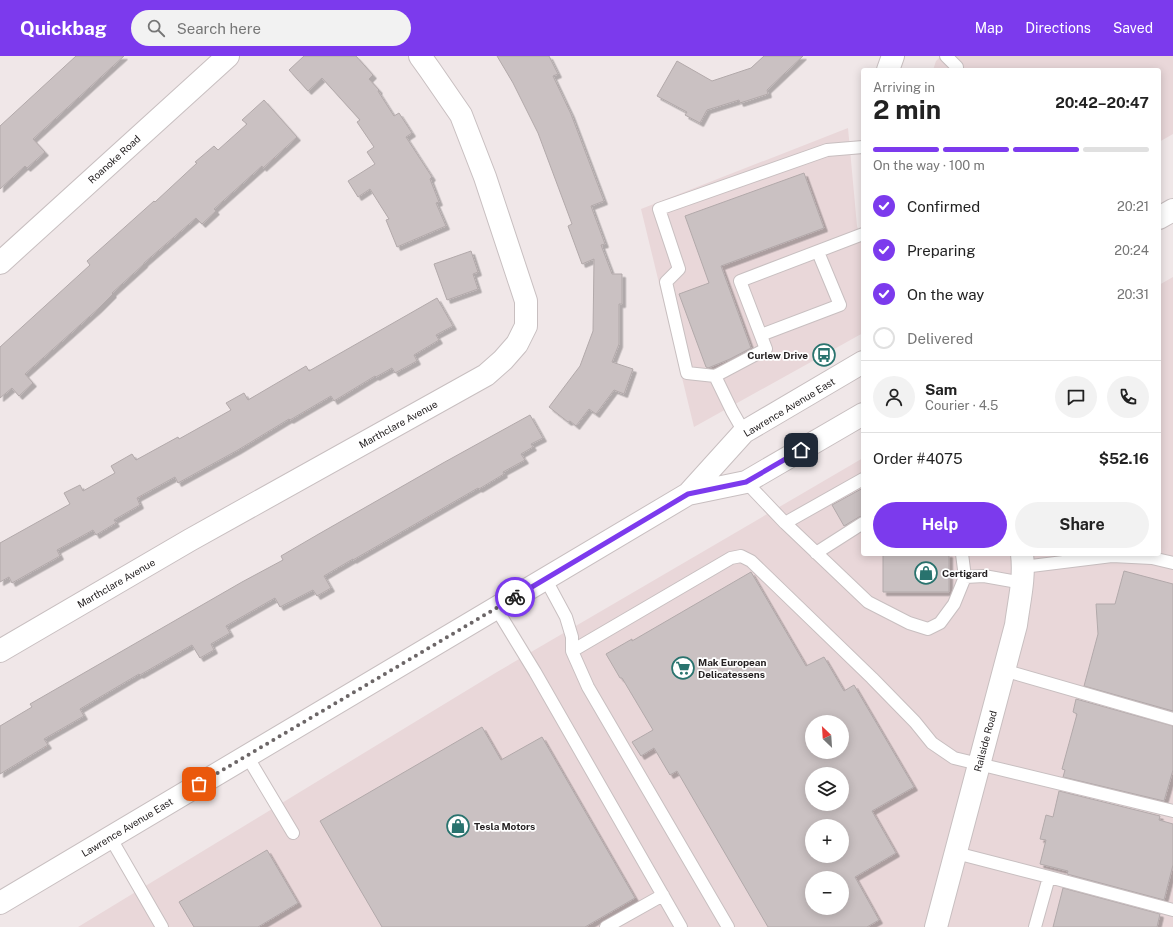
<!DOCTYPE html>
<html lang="en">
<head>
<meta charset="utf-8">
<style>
	body { margin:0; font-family:"Public Sans",sans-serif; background:#f2f2f2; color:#222; height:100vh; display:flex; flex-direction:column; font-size:15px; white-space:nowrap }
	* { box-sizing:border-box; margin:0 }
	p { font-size:13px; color:#767676 }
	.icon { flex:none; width:22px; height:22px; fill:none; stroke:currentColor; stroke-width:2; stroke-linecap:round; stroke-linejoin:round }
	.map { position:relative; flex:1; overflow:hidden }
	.sheet { position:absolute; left:861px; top:12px; width:300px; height:488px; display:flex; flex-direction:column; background:#fff; border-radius:4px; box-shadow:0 2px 10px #0003 }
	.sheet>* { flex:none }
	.needle { width:26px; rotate:335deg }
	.buttons { position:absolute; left:805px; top:659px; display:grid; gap:8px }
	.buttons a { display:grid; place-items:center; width:44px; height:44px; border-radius:50%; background:#fff; box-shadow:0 2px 10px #0003; font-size:20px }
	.pin { position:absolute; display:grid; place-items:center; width:34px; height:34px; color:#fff; margin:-17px; border-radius:8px; box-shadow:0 2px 6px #0006 }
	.courier { position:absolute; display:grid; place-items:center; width:40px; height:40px; margin:-20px; border:3px solid #7c3aed; border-radius:50%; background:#fff; color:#222; box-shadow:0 1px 5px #0007 }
	.head em { font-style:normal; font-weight:700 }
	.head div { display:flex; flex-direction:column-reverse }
	.head { display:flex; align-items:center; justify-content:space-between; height:68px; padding:0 12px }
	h1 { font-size:26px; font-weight:700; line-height:30px }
	.bar { display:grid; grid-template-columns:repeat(4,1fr); gap:6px 4px; align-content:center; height:48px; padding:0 12px }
	.bar i { height:5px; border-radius:3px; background:#e0e0e0 }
	.bar .on { background:#7c3aed }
	.bar p { grid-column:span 4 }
	.line { display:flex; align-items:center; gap:10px; padding:0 12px; border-top:1px solid #e0e0e0 }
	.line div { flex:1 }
	.round { display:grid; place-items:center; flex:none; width:42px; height:42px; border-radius:21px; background:#f2f2f2 }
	ol { padding:0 12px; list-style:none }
	li { display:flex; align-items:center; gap:12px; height:44px }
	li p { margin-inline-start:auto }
	li .icon { padding:4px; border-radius:50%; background:#7c3aed; color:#fff; stroke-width:4 }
	li:last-child { color:#767676 }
	li i { width:22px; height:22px; border:2px solid #e0e0e0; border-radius:50% }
	.primary-button { display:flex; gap:8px; margin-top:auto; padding:8px 12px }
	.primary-button a { flex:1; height:46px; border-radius:24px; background:#7c3aed; color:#fff; font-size:16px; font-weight:700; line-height:46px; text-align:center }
	.primary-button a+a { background:#f2f2f2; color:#222 }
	header { display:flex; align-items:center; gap:24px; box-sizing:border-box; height:56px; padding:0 20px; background:#7c3aed; color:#fff }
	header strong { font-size:19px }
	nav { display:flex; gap:22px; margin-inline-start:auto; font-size:14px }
	.search { width:280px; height:36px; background:#f2f2f2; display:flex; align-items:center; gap:10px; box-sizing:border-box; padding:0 14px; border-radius:22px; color:#767676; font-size:15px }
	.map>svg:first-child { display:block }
</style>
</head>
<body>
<header>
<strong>Quickbag</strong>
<div class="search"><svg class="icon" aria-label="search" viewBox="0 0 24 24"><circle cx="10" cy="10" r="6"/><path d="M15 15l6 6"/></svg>Search here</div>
<nav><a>Map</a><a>Directions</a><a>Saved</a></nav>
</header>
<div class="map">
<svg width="1173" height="871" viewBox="0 0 1173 871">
	<defs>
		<filter id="shadow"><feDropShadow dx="3.5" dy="3.5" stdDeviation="0" flood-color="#0004"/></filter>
	</defs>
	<rect width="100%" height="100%" fill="#f0e7e8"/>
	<path fill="#e9d7d9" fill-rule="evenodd" d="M941,0H1173V78L1159,86V14H933L936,5Z
		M848,72L857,170L863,188V277L694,371L641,153Z
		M1173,221V871H78L497,616L863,402V498H1159V229ZM812,666H842V696H812ZM812,718H842V748H812ZM812,770H842V800H812ZM812,822H842V852H812Z"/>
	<path fill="#cac1c2" stroke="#b2a9aa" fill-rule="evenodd" filter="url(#shadow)" d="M76,0H124L33,83L45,96L27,112L25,110L0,133V70Z
		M304,0H356L373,19L369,23L379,34L378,35L394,60L399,57L412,77L406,81L432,121L430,123L439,146L436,147L446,170L397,191L386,164L389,163L370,133L358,141L348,125L375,108L367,96L374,91L357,66L360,64L322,22L308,35L289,14Z
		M497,0H549L558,18L553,20L571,58L604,145L591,150L605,188L601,189L612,218H622V248H619V288L612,306L633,313L624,338L614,334L596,358L589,353L576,370L570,365L568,366L549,351L580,310L593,275L594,203L582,208L568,170L572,168L538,77L513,27Z
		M764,0H803L767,34L768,38L740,47L739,44L707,54L700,67L685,59L687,56L657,40L677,5L712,25L751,12Z
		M264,44L297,81L263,112L262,110L214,153L216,155L202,168L196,162L144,207V208L112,237L113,238L99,252L25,318L33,327L19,340L12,332L0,342V291L90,209L87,205L154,145L155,146L197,107L195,106L214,90L218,94L247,68L242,64Z
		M804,117L824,172L721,210L751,292L730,303L708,312L706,311L679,238L709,227L685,160Z
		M471,195L478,216L473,218L478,233L447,244L434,208Z
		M437,242L453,270L436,279L439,284L414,299L417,305L395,317L392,312L376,321L375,320L334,345L331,340L290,364L289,363L238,394L178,427L175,421L137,442L140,449L114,464L116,467L96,479L93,474L57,494L60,500L12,527L9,521L0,526V487L70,448L64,437L80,429L83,435L115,417L111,410L132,398L136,404L178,381L179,383L231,354L226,347L244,337L248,344L306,310L309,315Z
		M530,359L543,382L531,388L533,391L521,398L525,404L503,416L504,418L479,433L478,432L353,504V503L324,520L331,532L317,540L313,534L280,551L275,542L226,570L230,577L211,588L214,594L200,602L192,589L140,619L139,618L80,653L84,660L44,683L48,689L0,718V670L32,651L30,648L242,526L283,504L281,500L317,479L443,407Z
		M863,432V460L859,461L844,470L832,449Z
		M883,498H949V536H883Z
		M1124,515L1173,528V655L1084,630L1098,578L1096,548H1115Z
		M751,516L806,610L824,601L844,635L854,629L914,731L872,755L896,797L855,821L879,864L867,871H768L677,715L670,719L654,692L641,700L632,686L653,674L622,622H620L606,598L632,583V585ZM812,666H842V696H812ZM812,718H842V748H812ZM812,770H842V800H812ZM812,822H842V852H812Z
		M1076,643L1173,670V714L1164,745L1063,721L1065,714L1062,713L1077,658L1073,656Z
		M482,671L501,704L542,681L635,842L585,871H382L320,765Z
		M1059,735L1160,760L1159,764L1173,768V809L1164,844L1067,818L1068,815L1040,808L1046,784L1040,783L1046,759L1053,761Z
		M267,794L298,847L258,871H194L179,846Z
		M1063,832L1160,858L1157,871H1053Z"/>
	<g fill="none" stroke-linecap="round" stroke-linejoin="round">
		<g stroke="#c8bfc0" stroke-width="14">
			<path id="service" d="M946,0L957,11V14
				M761,279L840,249L818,196
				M715,320L687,317L666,226L679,213L659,153L827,94L863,91
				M744,376L732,355L715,320L766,293L740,225L863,178
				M746,426L785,467L863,423
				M785,467L868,546L909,567L928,573L940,567L954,548L965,521
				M816,497L863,467
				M962,498L965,521L984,520L1023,527
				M1023,511L1112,500L1152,502L1173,507
				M545,522L566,561L572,581V595L588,631L728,871
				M496,552L535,616L681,871
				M572,595L731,502L741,500L751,505L872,622L915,666L932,687L954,702L1173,755
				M1003,614L1173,663
				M247,700L293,777
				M110,781L162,871
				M956,797L1049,821L1035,871
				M1049,821L1173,854
				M606,871L663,839"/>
		</g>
		<g stroke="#c8bfc0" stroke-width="24">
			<path id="minor" d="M0,207L228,0
				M0,595L190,484L486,319L503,304L517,288L526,270V245L485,121L461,59L430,14L420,0"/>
		</g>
		<g stroke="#c8bfc0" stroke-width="24">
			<path id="tertiary" d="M888,14L893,0
				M936,871L1016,569C1019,545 1025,522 1022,498"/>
		</g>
		<g stroke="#c8bfc0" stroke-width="24">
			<path id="secondary" d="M1159,162L1173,154
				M688,438L746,426L863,358
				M0,847L688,438L744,376L863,306"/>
		</g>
		<use href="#service" stroke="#fff" stroke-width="12"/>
		<use href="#minor" stroke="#fff" stroke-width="22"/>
		<use href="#tertiary" stroke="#fff" stroke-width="22"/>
		<use href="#secondary" stroke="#fff" stroke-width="22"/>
	</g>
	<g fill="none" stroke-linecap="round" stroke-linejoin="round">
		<path stroke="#6c6667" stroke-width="4" stroke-dasharray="0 7.2" d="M199,728L515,541"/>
		<path stroke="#7c3aed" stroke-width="5" d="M515,541L688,438L746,426L801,394"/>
	</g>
	<defs>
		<g id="bus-ring" transform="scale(1.15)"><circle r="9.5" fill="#fff" stroke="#29736e" stroke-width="1.5"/><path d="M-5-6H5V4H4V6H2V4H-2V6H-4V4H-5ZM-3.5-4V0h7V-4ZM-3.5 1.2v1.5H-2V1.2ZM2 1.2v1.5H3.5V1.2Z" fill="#29736e"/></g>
		<g id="shop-ring" transform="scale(1.15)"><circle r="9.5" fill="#fff" stroke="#29736e" stroke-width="1.5"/><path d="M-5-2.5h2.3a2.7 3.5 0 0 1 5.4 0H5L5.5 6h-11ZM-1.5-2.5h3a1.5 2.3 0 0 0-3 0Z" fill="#29736e"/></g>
		<g id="supermarket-ring" transform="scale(1.15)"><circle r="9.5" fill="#fff" stroke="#29736e" stroke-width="1.5"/><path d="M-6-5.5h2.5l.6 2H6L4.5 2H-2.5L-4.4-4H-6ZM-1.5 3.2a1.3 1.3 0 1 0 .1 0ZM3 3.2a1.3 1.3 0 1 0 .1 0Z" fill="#29736e"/></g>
	</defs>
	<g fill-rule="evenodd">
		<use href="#bus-ring" x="824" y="299"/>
		<use href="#shop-ring" x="926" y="517"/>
		<use href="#supermarket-ring" x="683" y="612"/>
		<use href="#shop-ring" x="458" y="770"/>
	</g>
	<g text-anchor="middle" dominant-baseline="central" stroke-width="3.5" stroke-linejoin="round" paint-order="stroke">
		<g font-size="10" fill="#252122" stroke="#fff">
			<text transform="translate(114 103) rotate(-42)">Roanoke Road</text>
			<text transform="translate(789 351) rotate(-31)">Lawrence Avenue East</text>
			<text transform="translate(398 368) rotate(-29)">Marthclare Avenue</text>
			<text transform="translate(116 527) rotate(-30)">Marthclare Avenue</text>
			<text transform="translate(985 685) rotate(-75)">Railside Road</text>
			<text transform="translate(127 771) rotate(-31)">Lawrence Avenue East</text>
		</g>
		<g font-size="10" font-weight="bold" fill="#252122" stroke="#fff" text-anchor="start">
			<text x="808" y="299" text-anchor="end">Curlew Drive</text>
			<text x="942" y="517">Certigard</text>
			<text x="698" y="606">Mak European<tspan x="698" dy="12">Delicatessens</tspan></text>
			<text x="474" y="770">Tesla Motors</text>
		</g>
	</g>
</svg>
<div class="buttons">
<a><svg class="needle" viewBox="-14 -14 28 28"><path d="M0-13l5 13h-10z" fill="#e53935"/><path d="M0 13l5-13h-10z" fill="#767676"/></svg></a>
<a><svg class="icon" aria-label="layers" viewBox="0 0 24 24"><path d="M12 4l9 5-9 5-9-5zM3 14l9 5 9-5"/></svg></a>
<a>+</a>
<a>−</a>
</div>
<div class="pin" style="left:199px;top:728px;background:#ea580c"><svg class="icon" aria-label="bag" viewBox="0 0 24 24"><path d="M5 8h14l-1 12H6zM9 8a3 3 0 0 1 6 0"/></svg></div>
<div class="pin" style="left:801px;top:394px;background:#1f2937"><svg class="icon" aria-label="home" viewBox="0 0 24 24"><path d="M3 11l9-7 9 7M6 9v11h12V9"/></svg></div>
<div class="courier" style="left:515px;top:541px"><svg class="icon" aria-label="bike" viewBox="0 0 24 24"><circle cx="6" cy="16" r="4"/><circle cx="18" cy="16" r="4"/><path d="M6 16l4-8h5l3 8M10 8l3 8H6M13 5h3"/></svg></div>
<section class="sheet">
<div class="head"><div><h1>2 min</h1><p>Arriving in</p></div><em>20:42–20:47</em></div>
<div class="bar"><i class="on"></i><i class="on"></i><i class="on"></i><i></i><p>On the way · 100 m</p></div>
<ol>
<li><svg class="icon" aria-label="check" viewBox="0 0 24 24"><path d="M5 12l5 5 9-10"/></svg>Confirmed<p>20:21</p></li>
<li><svg class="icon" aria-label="check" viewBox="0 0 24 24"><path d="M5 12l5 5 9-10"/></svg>Preparing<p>20:24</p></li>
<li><svg class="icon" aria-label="check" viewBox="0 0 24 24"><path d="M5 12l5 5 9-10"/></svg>On the way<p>20:31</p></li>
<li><i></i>Delivered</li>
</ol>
<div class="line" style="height:72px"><a class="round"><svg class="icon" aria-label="person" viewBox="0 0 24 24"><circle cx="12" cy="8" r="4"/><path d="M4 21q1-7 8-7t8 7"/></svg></a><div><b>Sam</b><p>Courier · 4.5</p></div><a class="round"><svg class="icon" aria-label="chat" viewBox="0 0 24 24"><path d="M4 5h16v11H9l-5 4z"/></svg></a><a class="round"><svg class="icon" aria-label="phone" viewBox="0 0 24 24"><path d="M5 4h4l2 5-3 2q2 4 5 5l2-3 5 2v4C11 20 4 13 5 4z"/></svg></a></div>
<div class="line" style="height:52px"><div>Order #4075</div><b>$52.16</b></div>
<div class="primary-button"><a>Help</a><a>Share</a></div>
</section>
</div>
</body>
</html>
